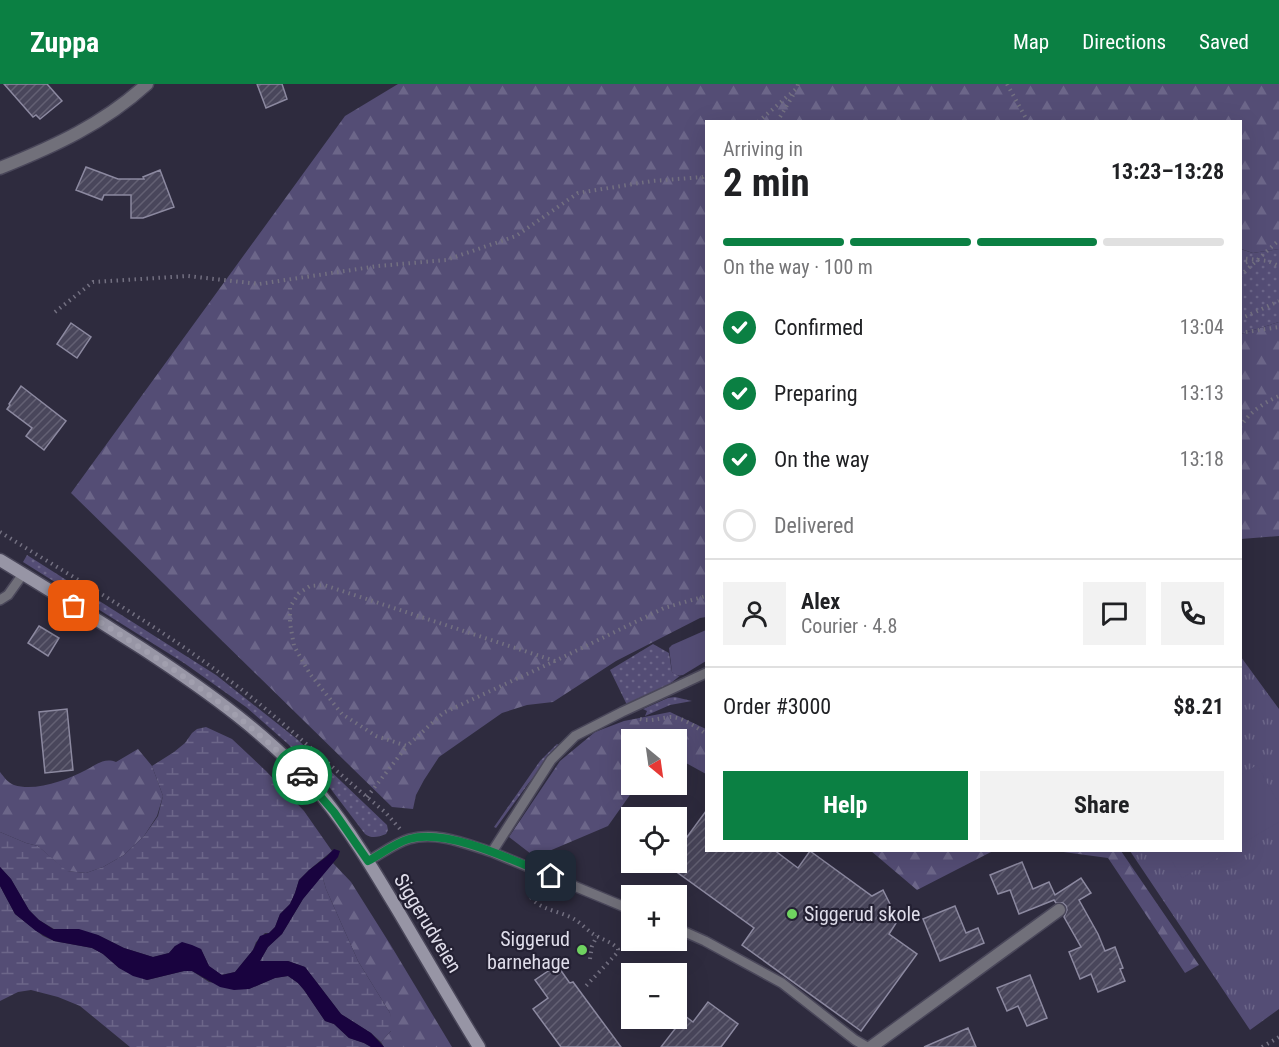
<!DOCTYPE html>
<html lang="en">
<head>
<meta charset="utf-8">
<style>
	body { margin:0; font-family:"Roboto Condensed",sans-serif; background:#f2f2f2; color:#202124; height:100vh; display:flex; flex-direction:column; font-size:22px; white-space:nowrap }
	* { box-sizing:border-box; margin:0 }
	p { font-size:20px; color:#757577 }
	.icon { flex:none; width:33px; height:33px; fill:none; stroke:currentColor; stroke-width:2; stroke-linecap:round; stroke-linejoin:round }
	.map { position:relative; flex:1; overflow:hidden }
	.side { position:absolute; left:705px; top:36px; width:537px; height:732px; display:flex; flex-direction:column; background:#fff; border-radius:0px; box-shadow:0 6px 24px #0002 }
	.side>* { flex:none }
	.needle { width:39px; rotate:151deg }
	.fabs { position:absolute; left:621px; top:645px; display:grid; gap:12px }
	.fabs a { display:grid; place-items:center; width:66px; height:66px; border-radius:0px; background:#fff; box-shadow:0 6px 24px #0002; font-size:30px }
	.pin { position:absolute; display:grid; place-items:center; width:51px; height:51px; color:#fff; margin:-26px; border-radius:12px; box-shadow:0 3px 9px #0006 }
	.courier { position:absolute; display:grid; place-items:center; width:60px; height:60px; margin:-30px; border:4px solid #0b8043; border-radius:50%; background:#fff; color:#222; box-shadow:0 2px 8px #0007 }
	.head em { font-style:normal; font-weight:700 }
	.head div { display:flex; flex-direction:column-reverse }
	.head { display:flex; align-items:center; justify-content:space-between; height:102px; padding:0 18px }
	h1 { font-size:39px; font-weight:700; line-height:45px }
	.bar { display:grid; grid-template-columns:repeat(4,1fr); gap:9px 6px; align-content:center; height:72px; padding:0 18px }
	.bar i { height:8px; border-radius:4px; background:#e0e0e0 }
	.bar .current { background:#0b8043 }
	.bar p { grid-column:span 4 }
	.line { display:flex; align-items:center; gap:15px; padding:0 18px; border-top:2px solid #e0e0e0 }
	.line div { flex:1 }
	.round { display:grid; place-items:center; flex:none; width:63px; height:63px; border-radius:0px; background:#f2f2f2 }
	ol { padding:0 18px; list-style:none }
	li { display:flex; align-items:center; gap:18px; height:66px }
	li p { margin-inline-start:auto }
	li .icon { padding:6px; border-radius:50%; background:#0b8043; color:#fff; stroke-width:4 }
	li:last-child { color:#757577 }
	li i { width:33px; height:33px; border:3px solid #e0e0e0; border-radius:50% }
	.button { display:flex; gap:12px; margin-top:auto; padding:12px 18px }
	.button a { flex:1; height:69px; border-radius:0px; background:#0b8043; color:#fff; font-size:24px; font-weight:700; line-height:69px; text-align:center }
	.button a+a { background:#f2f2f2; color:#202124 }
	header { display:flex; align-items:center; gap:36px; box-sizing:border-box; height:84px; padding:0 30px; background:#0b8043; color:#fff }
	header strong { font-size:28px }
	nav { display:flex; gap:33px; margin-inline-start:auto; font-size:21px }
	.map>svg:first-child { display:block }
</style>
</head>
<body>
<header>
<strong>Zuppa</strong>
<nav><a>Map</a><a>Directions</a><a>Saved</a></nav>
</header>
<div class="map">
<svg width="1279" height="963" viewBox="0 0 1279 963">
	<defs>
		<pattern id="grass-dots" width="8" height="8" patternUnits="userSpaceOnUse" patternTransform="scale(1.5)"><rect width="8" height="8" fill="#544d75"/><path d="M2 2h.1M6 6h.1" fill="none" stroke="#6c6689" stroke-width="1.8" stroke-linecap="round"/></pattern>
		<pattern id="forest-firs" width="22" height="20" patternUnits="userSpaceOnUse" patternTransform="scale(1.5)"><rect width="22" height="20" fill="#544d75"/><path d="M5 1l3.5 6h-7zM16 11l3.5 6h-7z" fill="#6c6689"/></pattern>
		<pattern id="wetland-marsh" width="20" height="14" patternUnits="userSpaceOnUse" patternTransform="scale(1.5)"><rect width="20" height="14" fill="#544d75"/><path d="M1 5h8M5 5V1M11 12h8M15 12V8" fill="none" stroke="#6c6689"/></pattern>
		<pattern id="park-tufts" width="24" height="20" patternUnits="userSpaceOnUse" patternTransform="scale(1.5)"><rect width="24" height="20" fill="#544d75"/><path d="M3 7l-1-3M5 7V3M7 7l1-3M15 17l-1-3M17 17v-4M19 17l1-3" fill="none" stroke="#6c6689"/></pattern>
		<pattern id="building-hatch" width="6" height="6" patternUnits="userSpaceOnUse" patternTransform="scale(1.5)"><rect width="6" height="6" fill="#49465b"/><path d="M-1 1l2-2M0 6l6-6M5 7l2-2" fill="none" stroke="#636073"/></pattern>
	</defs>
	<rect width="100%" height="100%" fill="#2e2b3e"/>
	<path fill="url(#grass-dots)" d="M1240,165L1253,169L1279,165V238L1241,250Z
		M27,471L216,591L298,656L387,741L388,746L386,750C378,753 372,755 365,750L327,700L288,660L246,623L184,579L23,478Z
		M653,560L669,569L672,588L679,592L681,591L662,606L627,621L610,586Z
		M675,613L692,617L670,621L645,632L647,627L643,625L668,614Z
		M557,660L559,661L528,700L496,744L494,743L540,677Z"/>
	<path fill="url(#forest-firs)" d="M398,0H1279V165L1253,169L1241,165L1240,38H706V533L700,534L616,577L553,618L527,621L502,629L439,673L424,696L416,711L413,725L392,723L71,409L345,32Z
		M1279,238V452L1241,455V250Z
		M670,628L706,645V690L686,679L677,682L676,656H632V700L637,701L608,742L535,773L509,753L560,677L595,648L624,637Z
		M138,665L152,682L163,712L157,732L144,752L124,771L103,783L86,789L66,787L38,762L26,759L0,748V688C4,693 8,699 14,701C35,708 67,696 86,686C96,681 104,673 116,678Z
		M871,767H993L917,806Z
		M1056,767H1121L1199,881L1185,889L1108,774Z
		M333,779L351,798L390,860L452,963H384L381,958L391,947L390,929L358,877L326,805L322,791Z"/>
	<path fill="url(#wetland-marsh)" d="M206,643L232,655L266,687L304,727L332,767L309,786L299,796L295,809L290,820L280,830L275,843L269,849H265L256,858L253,866L235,888L221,891L209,882L201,865L175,862L169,869L153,873L124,864L98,851L65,845H54L39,836L29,826L11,795L0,783V748L26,759L38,762L67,787L86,789L103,783L124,771L144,752L158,732L163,712L152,682L174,668L185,659L192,649L197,645Z
		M322,791L326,805L358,877L390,929L393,942L391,947L381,958L371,949L341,930L305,883L288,877H260L268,863L282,850L303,815Z
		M0,802L15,830L43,852L54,857L92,864L103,870L119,884L147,896L184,887H192L209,898L249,905L275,894L288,892L298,899L304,906L325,937L334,940L349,954L364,959L371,963H130L80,922L58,913L31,906L18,908L0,917Z"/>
	<path fill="url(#park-tufts)" d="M1241,573L1279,625V925L1250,946L1130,767L1240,766Z"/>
	<path fill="#544d75" d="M706,546V577L683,591C678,592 675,591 672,588L669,564L672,561Z
		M1257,681L1279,720V738L1241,760V691Z
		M1166,767H1230L1182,794Z"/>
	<path fill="#19033f" d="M334,765L340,767L338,773L303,815L282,850L268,863L260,877H288L305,883L341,930L371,949L384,963H371L364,959L349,954L334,940L325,937L304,906L298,899L288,892L275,894L249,905L234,906L220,903L192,887H184L147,896L133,892L119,884L103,870L92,864L54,857L36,847L15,830L0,802V783L11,795L29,826L39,836L53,845H79L98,851L124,864L153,873L169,869L175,862L182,858L192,861L201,865L209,882L222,891L235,888L253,866L260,852L269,849L275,843L280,830L290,820L295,809L299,796L309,786L326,773Z"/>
	<path fill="url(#building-hatch)" stroke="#8c89a0" stroke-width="1.5" d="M4,0H47L62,17L40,35L36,31L33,33Z
		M257,0H282L287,15L266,24Z
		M86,83L118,95H144L143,93L160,86L174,123L143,134H131V111H104L102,116L76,106Z
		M71,239L91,253L77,274L57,260Z
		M21,302L66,337L44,366L26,352L32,344L7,325L10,321L9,320Z
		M39,542L59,554L48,572L28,559Z
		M67,625L73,686L45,689L39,628Z
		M706,727V766H774L798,784L810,767L872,812L883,806L898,836L889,850L917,870L861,947L742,861L754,844L667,781L669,778H676V768Z
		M1022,778L1033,805L1049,798L1055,811L1081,794L1091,809L1079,816L1098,850L1105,867L1115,863L1123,884L1120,885L1125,897L1098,908L1091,890L1080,895L1069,868L1081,863L1064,833L1067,826L1066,822L1063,819H1056L1054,816L1019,830L1010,806L998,810L990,791Z
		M955,822L966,849L978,844L984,859L940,877L923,835Z
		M557,881L569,898L570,899L573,898L621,963H561L533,925L548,914L535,896Z
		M1030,891L1047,934L1027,942L1018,922L1007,927L997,904Z
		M708,918L738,940L721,963H661L685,932L693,938Z
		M968,944L976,963H924Z"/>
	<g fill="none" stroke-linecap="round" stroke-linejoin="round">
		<g stroke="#4a475a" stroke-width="12">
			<path id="lane" d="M0,516L8,511L23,490
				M492,768L632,826
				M368,777C381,770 395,759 409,755C437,747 466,760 492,768L551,676L575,652L622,628L706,589
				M676,844L705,857L782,899L855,956L867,963"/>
		</g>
		<g stroke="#4a475a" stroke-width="15">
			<path id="street" d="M0,84C55,62 103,40 147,0
				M871,963L1059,826"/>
		</g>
		<g stroke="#4a475a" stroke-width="15">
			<path id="secondary" d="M0,476C48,505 96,535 143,565C207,607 272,653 322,712C352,749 376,790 400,830C426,874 452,919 479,963"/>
		</g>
		<path stroke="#737081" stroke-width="4" stroke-dasharray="1.5 4.5" stroke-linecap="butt" d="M1007,0L1028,38
			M758,38L797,4L798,0
			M777,38L795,8
			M1240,174L1268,177L1279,182
			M1240,180L1251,177
			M1240,192L1279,156
			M55,228L93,198L188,192L259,200L378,182L446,176L516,152L578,109L652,97L703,93L706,89
			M1240,235L1279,217
			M1240,249L1279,243
			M1240,343C1250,328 1263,319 1279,312
			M0,448C77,496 157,541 229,596C284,637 332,685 385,728L400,745
			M555,577L324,501L310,502L299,509L290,523V539L294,562L310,590L342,630L376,652L407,662L443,629L555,577L664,524L706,512
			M640,635C651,638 659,634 670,633C683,633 696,643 706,650
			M367,713L407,662
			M528,796C523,825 557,825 574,835C581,839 587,846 593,850C602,856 611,857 618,865V868L584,904
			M590,875L592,862L597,852
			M1262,963L1279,953"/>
		<use href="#lane" stroke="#71707a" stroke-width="9"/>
		<use href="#street" stroke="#71707a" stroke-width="12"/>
		<use href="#secondary" stroke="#9795a5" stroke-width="12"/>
	</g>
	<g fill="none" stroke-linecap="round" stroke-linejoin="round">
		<path stroke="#a19fae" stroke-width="6" stroke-dasharray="0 10.8" d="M74,522C155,572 235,622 302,691"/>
		<path stroke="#0b8043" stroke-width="8" d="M302,691L334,728L368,777C381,770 395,759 409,755C448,744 514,777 551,792"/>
	</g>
	<g fill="#6fd360" stroke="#242133" stroke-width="2">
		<circle cx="792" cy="830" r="6"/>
		<circle cx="582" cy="866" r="6"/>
	</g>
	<g text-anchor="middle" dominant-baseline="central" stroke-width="4.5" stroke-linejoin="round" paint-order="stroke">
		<g font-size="20" fill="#dfddea" stroke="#242133" text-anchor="start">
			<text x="804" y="830">Siggerud skole</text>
			<text x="570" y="855" text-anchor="end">Siggerud<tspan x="570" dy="23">barnehage</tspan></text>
		</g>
		<g font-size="20" fill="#dfddea" stroke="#242133">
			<text transform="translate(428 839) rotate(59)">Siggerudveien</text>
		</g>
	</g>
</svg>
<div class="fabs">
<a><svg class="needle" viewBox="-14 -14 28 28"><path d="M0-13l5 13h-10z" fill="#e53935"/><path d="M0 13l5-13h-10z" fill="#757577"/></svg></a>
<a><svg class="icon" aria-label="locate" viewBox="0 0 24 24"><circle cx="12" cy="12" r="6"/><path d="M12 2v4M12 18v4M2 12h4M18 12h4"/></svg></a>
<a>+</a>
<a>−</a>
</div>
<div class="pin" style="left:74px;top:522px;background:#ea580c"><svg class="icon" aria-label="bag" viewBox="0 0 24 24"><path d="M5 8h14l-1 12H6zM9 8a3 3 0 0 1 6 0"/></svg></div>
<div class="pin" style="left:551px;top:792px;background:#1f2937"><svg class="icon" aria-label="home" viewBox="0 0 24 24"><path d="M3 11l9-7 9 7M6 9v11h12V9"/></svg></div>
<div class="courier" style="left:302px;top:691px"><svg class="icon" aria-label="car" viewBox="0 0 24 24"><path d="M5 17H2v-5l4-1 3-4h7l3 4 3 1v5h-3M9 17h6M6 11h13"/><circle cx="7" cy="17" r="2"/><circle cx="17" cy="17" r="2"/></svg></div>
<section class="side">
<div class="head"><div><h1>2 min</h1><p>Arriving in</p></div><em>13:23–13:28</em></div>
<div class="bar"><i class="current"></i><i class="current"></i><i class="current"></i><i></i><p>On the way · 100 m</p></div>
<ol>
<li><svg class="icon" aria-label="check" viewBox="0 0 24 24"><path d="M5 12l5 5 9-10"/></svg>Confirmed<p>13:04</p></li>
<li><svg class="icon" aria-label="check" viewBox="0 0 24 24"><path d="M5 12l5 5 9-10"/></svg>Preparing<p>13:13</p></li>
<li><svg class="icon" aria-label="check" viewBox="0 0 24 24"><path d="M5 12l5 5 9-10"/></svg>On the way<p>13:18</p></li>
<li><i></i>Delivered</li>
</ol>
<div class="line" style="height:108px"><a class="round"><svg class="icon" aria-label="person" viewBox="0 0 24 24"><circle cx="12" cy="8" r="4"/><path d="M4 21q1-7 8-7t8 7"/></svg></a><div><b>Alex</b><p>Courier · 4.8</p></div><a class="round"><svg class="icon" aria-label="chat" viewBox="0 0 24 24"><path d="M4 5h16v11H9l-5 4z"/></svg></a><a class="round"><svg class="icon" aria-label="phone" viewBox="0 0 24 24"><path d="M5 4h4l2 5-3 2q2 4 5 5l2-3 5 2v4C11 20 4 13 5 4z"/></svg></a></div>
<div class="line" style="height:78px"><div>Order #3000</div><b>$8.21</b></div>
<div class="button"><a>Help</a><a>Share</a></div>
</section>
</div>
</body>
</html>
